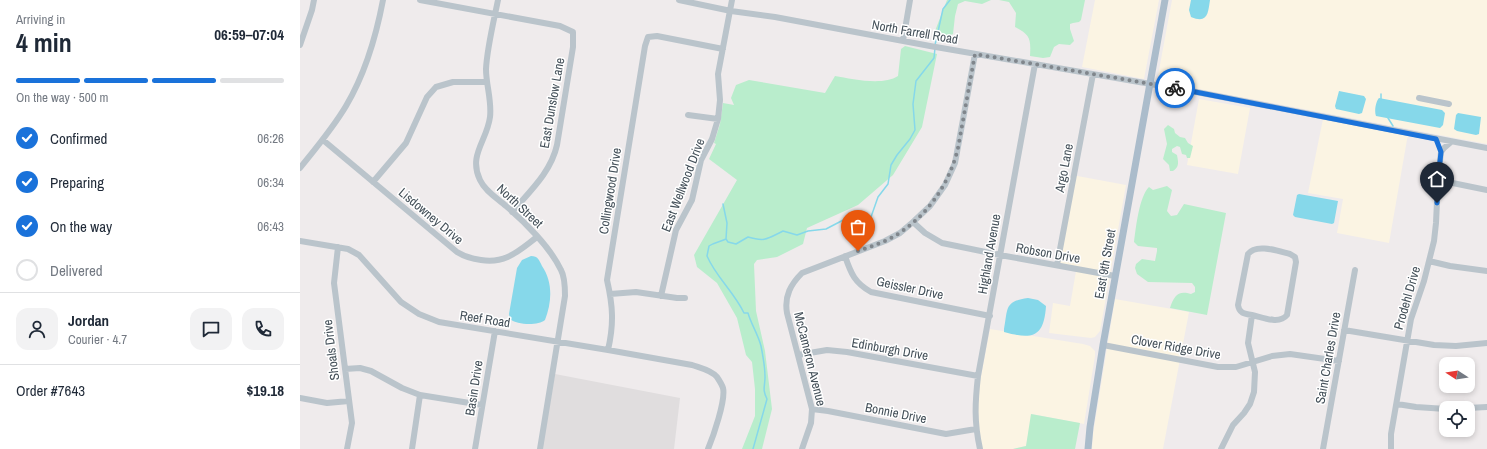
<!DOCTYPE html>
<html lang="en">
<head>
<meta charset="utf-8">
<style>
	body { margin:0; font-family:"Archivo Narrow",sans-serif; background:#f2f2f3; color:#1f2937; height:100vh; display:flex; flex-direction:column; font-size:15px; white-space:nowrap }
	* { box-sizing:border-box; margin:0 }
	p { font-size:13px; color:#747a83 }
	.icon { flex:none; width:22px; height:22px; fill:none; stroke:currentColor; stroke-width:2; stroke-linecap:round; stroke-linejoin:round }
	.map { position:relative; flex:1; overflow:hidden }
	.side { display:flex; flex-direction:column; background:#fff; width:300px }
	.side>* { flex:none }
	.needle { width:26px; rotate:282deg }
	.tools { position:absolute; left:1139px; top:357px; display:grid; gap:8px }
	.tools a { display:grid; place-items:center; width:36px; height:36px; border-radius:8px; background:#fff; box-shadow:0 2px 6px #0003; font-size:20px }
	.pin { position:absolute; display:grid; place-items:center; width:34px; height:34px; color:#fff; margin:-41px -17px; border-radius:50% 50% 50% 0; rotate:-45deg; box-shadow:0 0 4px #0007 }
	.pin .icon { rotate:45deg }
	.courier { position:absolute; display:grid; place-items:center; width:40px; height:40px; margin:-20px; border:3px solid #1a72da; border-radius:50%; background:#fff; color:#222; box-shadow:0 1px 5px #0007 }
	.head em { font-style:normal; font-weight:800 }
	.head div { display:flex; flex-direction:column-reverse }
	.head { display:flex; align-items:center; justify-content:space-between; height:68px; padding:0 16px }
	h1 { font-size:26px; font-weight:800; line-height:30px }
	.bar { display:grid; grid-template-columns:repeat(4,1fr); gap:6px 4px; align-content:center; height:48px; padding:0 16px }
	.bar i { height:5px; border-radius:3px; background:#e0e1e3 }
	.bar .current { background:#1a72da }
	.bar p { grid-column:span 4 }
	.line { display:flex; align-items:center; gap:10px; padding:0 16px; border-top:1px solid #e0e1e3 }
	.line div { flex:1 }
	.round { display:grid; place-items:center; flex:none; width:42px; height:42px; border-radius:12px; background:#f2f2f3 }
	ol { padding:0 16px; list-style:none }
	li { display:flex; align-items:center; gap:12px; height:44px }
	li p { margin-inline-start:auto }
	li .icon { padding:4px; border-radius:50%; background:#1a72da; color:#fff; stroke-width:4 }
	li:last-child { color:#747a83 }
	li i { width:22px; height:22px; border:2px solid #e0e1e3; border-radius:50% }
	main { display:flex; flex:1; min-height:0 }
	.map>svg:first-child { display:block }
</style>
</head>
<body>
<main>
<section class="side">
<div class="head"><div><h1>4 min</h1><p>Arriving in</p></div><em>06:59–07:04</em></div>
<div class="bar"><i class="current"></i><i class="current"></i><i class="current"></i><i></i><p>On the way · 500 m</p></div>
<ol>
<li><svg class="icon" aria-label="check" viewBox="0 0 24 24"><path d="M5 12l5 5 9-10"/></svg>Confirmed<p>06:26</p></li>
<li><svg class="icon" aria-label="check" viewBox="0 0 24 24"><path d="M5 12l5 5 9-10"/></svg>Preparing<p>06:34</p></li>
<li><svg class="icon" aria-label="check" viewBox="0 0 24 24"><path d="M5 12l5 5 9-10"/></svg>On the way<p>06:43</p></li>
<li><i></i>Delivered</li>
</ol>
<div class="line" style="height:72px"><a class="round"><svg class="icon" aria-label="person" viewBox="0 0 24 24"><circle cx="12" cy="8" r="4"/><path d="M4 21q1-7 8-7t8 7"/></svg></a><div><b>Jordan</b><p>Courier · 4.7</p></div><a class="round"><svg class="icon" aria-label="chat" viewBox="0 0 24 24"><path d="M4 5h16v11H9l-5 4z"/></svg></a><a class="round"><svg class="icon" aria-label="phone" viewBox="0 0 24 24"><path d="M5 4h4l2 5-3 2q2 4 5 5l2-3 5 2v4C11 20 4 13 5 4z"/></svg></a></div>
<div class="line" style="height:52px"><div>Order #7643</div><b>$19.18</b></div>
</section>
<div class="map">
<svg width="1187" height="449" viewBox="0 0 1187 449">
	<rect width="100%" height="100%" fill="#efebec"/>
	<path fill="#fbf4e3" d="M795,0H859L844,79L782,67Z
		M872,0H1187V144L857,81Z
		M899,99L950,108L938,174L887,165Z
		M1023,119L1108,134L1089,243L1037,233L1043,199L1008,193Z
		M772,175L826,185L800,331L795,337L791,338L749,333L753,303L770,306L776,271L755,267Z
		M815,299L889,312L863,449H792L793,434Z
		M690,329L783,344L790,346L795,351V356L784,424L732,414L726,446L713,449H682L678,427V392Z"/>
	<path fill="#e0ddde" d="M255,374L380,398L374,449H242Z"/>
	<path fill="#b9edcc" d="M647,0H691L682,4L665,1L658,4L655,16L653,34L642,39L635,38V31Z
		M699,0H785L781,20L779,22L773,23L770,24V29L774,41L770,45L759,44L754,47L750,57L743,58L730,56C731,38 730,35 715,27L716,13L709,2Z
		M605,46L637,54L622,127L593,175L558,205L507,228L503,244L477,257L457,260L454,264L456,311L465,351L472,409L462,449H442L455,416V389L452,362L446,355L437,318L417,283L397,267L394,255L437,180L409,159L416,144L414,143L420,124L423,103L434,105L431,98L436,85L449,80L525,93L535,76C552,79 583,86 598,76L601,49Z
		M868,125L874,129L875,133L880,137L885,138L888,143L893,146L890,158H887L886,155L882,154L880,147L877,146L872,149V152L877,155C878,161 880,167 873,171H870L869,165L863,159L867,144L864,129Z
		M867,186L872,190L867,211L871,216L877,215L884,204L926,213L907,315L870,308C874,296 878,290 891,294L895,292V287L892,283L848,282L837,274L835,268L836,264L842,259L855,261L857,251V248L838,246L834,242C836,227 839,197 849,187L853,190Z
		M731,414L780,423L775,449H713L726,446Z"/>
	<path fill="#86d8ea" d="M891,0H910C908,13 908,24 891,17L889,10Z
		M1039,91L1064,96L1066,99L1062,113L1059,114L1036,109L1035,106Z
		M1079,98L1142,110L1145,113L1143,125L1140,128L1076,116C1074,111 1076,101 1079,98Z
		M1158,113L1181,117L1179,134L1176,135L1157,131L1154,129L1156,115Z
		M999,194L1038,201L1034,223L1032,224L995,217L993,215L997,195Z
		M231,256C238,256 239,260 242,266C253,282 252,302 245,320C238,326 217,325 210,319L209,314L217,268L222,260Z
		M728,298L738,300L746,306C744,337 733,340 704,332V329C708,309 704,301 728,298Z"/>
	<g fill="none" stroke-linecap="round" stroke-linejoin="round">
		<path stroke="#86d8ea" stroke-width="1.5" d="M635,45L643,9L650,0
			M1081,100V94
			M1088,118L1093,126
			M423,204L427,223L426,239
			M426,239L428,242L436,244L448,237C465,242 467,239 483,231L497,235L508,231L526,229L549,217L564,222L571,217L578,197L588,184L591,165L597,155L610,139L615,130L613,104L616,81L634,58L635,48
			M426,239C420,242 415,242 409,246L407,256C416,277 434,292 444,313H448C451,324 458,334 461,346C463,356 465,367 465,377C465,387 462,389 467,399L453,449"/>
		<path stroke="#bac4cb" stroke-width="6" d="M120,0L260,26L273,32V47L257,145C251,172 230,191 212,212
			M198,0C194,20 187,48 186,69C186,85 192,101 190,117C187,141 168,155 180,180C185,191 197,198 206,206C225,222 250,247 261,270C265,277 265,288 265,296L240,449
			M379,0L431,11L475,17L630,46L891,91L1187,148
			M603,41L610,0
			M0,45L12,10L14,0
			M1119,98L1149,104
			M388,115L418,119
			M23,140L157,252C165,257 172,259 181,260C206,264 218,251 237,237
			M0,168C16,148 33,128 46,106C65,74 76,37 83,0
			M1138,180L1187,190
			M73,182L106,143L127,97L136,87L153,82H186
			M613,222L625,233L642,243L700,255L815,276
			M0,241L48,249L59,255L101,302L119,314L139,322L308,350L392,365C400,368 411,370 417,377C419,380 422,385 423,388C426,400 413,437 408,449
			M38,247L34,283L52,423L47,449
			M545,256C551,274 555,283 571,292L690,316
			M1129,261L1150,266L1187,271
			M757,265L793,74
			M310,294L336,292L377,298H385
			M361,296L376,230L392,200L401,160L412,139L418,119L420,100L418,74L432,0
			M1044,330L1134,345L1156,346L1187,343
			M803,345L918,367H936L972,356L990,354L1039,361
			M308,350C314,324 313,306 307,280L345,46L348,37L357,36L423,49
			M498,355L527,350L547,352L678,376
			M45,369L60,368L71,371L102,388L120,395L182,405
			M0,398L27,403L49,401
			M1097,404L1116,407L1146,409
			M1168,408L1187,407
			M512,409L528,411L646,434L676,429
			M112,449L120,395
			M175,449L195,331
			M502,449L511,423L512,409L487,313C484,296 491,284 502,273L585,241L600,233L613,222L630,206L645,185L655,163L675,54
			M680,449C674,422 675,403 678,376L735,64
			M921,449L933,425L944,413L950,404L954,392L955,372L948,343L952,315C962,317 979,325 987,315L996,262L995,257L990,254C978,251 956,243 948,254L938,305C939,313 944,314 952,315
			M1023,449L1055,270
			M1091,449V434L1111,319L1124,281L1134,241L1136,223L1138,180L1141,152L1144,148L1151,142"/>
		<path stroke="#abbccb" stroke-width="7" d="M788,449L790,427L803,345L865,0"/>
	</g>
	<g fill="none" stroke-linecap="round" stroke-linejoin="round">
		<path stroke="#80868c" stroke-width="4" stroke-dasharray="0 7.2" d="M558,251C573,246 588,241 601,232C630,212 650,182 658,148L675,54L875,88"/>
		<path stroke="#1a72da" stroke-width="5" d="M875,88L1136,139L1141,152L1138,180L1137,203"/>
	</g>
	<g text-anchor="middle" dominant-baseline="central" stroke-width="3" stroke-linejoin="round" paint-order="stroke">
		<g font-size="13" fill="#445059" stroke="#fff">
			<text transform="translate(615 32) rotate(10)">North Farrell Road</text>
			<text transform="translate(252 103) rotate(-80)">East Dunslow Lane</text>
			<text transform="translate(764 168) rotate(-79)">Argo Lane</text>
			<text transform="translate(383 185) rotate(-69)">East Wellwood Drive</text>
			<text transform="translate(310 191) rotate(-81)">Collingwood Drive</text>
			<text transform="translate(220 206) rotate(43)">North Street</text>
			<text transform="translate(131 216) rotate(40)">Lisdowney Drive</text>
			<text transform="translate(748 253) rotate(10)">Robson Drive</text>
			<text transform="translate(689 254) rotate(-80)">Highland Avenue</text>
			<text transform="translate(805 264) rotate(-80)">East 9th Street</text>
			<text transform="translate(610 288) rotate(12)">Geissler Drive</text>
			<text transform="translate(1107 298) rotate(-74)">Prodehl Drive</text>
			<text transform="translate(185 319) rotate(9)">Reef Road</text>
			<text transform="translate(876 347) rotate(10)">Clover Ridge Drive</text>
			<text transform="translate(590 349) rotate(10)">Edinburgh Drive</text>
			<text transform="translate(31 350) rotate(-97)">Shoals Drive</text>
			<text transform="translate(1028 358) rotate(-80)">Saint Charles Drive</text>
			<text transform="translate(510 359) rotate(76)">McCameron Avenue</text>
			<text transform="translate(174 388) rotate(-81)">Basin Drive</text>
			<text transform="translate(596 413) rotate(11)">Bonnie Drive</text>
		</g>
	</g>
</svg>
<div class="tools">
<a><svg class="needle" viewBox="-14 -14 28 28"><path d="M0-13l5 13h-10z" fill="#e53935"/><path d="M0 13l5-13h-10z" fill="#747a83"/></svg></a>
<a><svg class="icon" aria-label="locate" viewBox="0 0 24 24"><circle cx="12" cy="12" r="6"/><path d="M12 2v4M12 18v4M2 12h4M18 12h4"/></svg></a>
</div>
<div class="pin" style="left:558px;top:251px;background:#ea580c"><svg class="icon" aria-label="bag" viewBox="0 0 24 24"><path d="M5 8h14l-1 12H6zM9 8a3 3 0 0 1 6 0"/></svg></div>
<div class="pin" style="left:1137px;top:203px;background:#1f2937"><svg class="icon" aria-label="home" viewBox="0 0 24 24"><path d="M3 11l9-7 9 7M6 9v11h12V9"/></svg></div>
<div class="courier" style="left:875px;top:88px"><svg class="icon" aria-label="bike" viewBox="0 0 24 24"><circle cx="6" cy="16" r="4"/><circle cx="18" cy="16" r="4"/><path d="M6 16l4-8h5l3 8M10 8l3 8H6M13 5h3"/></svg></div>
</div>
</main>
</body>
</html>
